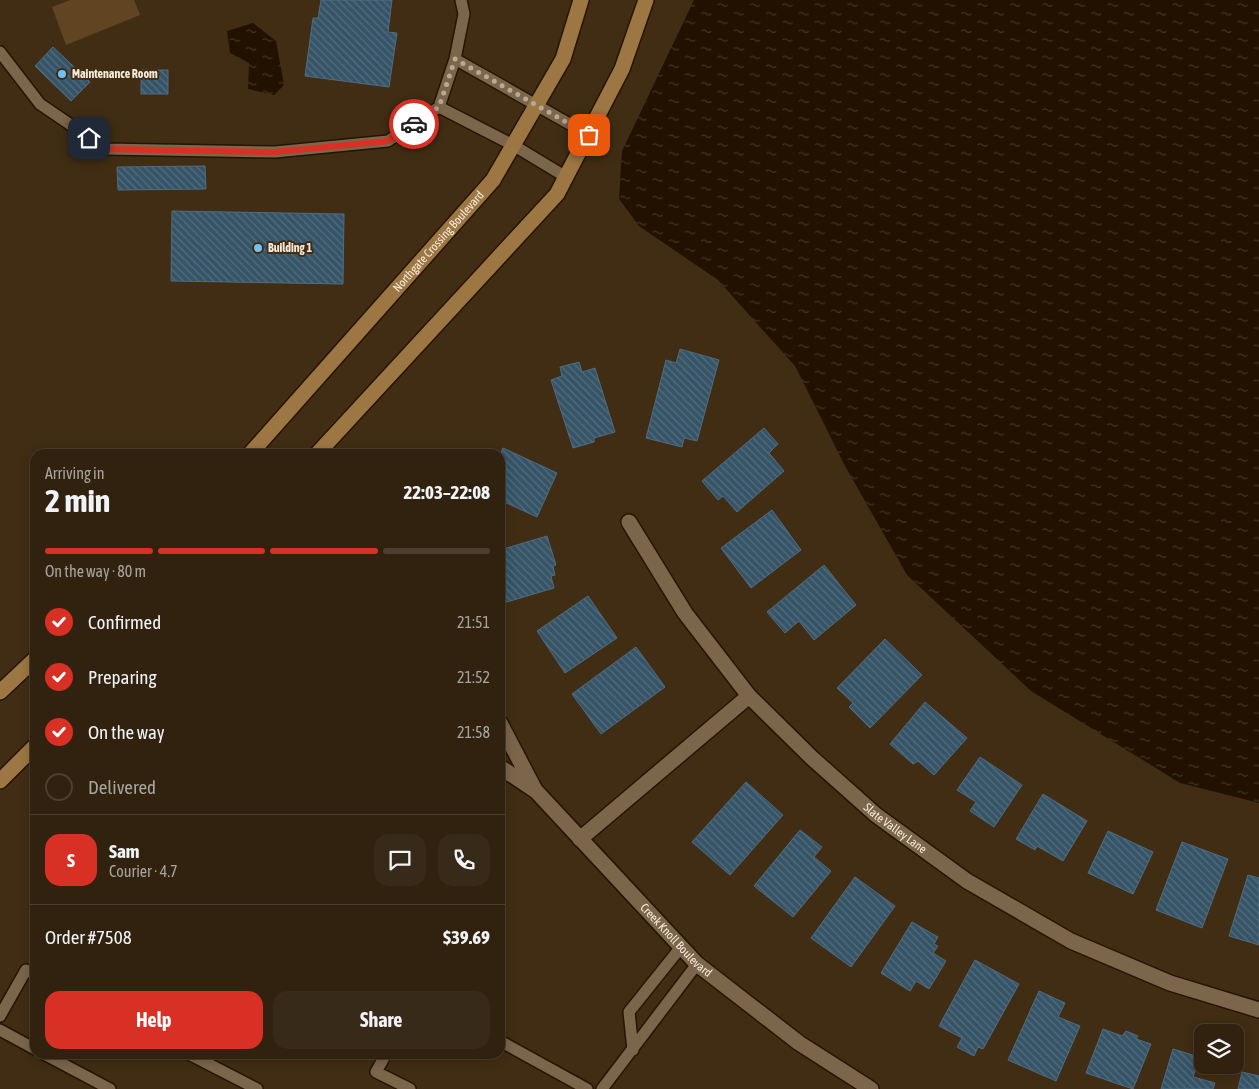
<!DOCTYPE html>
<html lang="en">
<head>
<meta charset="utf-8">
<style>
	body { margin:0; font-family:"Asap Condensed",sans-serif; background:#382a18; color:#f1f3f6; height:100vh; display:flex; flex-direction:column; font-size:19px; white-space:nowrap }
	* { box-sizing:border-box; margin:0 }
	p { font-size:16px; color:#a8a49e }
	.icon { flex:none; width:28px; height:28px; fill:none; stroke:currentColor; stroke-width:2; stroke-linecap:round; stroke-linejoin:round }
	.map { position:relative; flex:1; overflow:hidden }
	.details { position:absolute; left:30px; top:449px; width:475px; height:610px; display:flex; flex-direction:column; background:#30220f; border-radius:15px; box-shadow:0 2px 12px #0003,0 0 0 1px #4b3f2f }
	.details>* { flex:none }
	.controls { position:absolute; left:1194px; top:1024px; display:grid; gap:10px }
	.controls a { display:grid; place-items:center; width:50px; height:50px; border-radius:10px; background:#30220f; box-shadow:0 2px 12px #0003,0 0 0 1px #4b3f2f; font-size:25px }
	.pin { position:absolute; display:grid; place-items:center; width:42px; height:42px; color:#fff; margin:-21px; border-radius:10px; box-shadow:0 2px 8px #0006 }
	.courier { position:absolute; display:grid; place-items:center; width:50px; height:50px; margin:-25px; border:4px solid #d93025; border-radius:50%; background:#fff; color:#222; box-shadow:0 1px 6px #0007 }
	.summary em { font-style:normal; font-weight:700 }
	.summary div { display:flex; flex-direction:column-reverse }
	.summary { display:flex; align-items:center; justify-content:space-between; height:85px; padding:0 15px }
	h1 { font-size:32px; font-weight:700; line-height:38px }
	.bar { display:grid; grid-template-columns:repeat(4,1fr); gap:8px 5px; align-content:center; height:60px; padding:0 15px }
	.bar i { height:6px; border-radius:4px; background:#4b3f2f }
	.bar .active { background:#d93025 }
	.bar p { grid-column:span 4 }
	.line { display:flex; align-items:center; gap:12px; padding:0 15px; border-top:1px solid #4b3f2f }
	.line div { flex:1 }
	.round { display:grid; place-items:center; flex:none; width:52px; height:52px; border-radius:15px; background:#382a18 }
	ol { padding:0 15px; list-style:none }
	li { display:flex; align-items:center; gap:15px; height:55px }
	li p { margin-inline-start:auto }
	li .icon { padding:5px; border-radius:50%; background:#d93025; color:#fff; stroke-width:4 }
	li:last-child { color:#a8a49e }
	li i { width:28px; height:28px; border:2px solid #4b3f2f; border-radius:50% }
	.primary-button { display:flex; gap:10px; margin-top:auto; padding:10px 15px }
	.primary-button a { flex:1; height:58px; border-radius:15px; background:#d93025; color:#fff; font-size:20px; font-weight:700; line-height:58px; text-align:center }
	.primary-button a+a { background:#382a18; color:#f1f3f6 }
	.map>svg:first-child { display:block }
</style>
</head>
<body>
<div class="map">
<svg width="1259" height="1089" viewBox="0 0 1259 1089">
	<defs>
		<pattern id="water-ripples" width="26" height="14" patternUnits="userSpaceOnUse" patternTransform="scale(1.25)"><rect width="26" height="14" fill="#231100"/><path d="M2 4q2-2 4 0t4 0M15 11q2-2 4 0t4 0" fill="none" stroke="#443425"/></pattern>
		<pattern id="building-back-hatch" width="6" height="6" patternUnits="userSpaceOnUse" patternTransform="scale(1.25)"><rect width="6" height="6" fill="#365467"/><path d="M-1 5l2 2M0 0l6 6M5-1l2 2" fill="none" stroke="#546d7c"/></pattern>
	</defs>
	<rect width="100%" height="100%" fill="#402d14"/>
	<path fill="#614522" d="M70,0H134L140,15L66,45L52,7Z"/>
	<path fill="url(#water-ripples)" d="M694,0H1259V803L1180,783L1031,691L907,575L845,466L795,366L718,280L639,226L619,199L622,151Z
		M253,23L276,41L284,85L274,95L248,89L249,63L230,53L227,31Z"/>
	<path fill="url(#building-back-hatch)" stroke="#4e6c81" d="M321,0H392L388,32L397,33L389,87L305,76L313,18H318Z
		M53,47L90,82L71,101L35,66Z
		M141,70H168V94H141Z
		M205,166L206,189L118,190L117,167Z
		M172,211L344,214L343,284L171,281Z
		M680,349L719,360L697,441L684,438L682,447L646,438L666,360L676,363Z
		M579,362L582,372L595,368L615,432L594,438V442L573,448L551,380L562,376L560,367Z
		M764,428L778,444L769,453L784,471L737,512L723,496L718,500L702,481Z
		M503,448L557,473L537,517L500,500V455Z
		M772,510L801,550L751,588L721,548Z
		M547,536L556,565L553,566L555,575L551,576L554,588L500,604V550Z
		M824,565L856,605L814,640L799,621L785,633L767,612Z
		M588,596L617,638L565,673L537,631Z
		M885,639L922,675L870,728L849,707L853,703L837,688Z
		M636,647L665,687L601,734L572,694Z
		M925,702L967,738L934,775L918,761L913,764L890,744Z
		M980,757L1022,785L994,827L970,811L976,802L957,790Z
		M746,782L783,815L730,875L692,842Z
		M1043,794L1087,821L1063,861L1037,846L1035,850L1016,839Z
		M800,830L822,847L814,857L831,871L793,917L754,886Z
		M1108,831L1153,852L1133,894L1088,873Z
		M1182,842L1228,859L1202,928L1156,910Z
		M1248,875L1259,878V945L1229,936Z
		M855,877L895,906L851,967L811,938Z
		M912,922L938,937L934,944L938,946L933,953L946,961L929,989L916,981L910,991L881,973Z
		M975,960L1019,984L983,1049L978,1047L974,1056L957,1047L962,1038L939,1026Z
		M1039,991L1065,1003L1058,1017L1080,1026L1056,1081L1008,1060Z
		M1103,1029L1122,1036L1126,1031L1138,1036L1136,1039L1151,1044L1133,1089L1086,1073Z
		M1173,1049L1199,1057L1193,1077L1215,1083L1213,1089H1161Z
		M1242,1072L1259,1076V1089H1238Z"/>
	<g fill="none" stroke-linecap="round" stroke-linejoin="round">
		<g stroke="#261400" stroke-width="14">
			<path id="lane" d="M0,52L40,104L106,149L275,152L388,141L439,107L455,59L464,14L461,0
				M455,59L589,135
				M439,107L513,145L566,177
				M0,1016L26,970L35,974
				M0,1030L35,1049
				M500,1041L587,1089
				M633,1050L629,1012L681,947
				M44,1054L110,1089
				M189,1054L257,1089
				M386,1054L376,1072L410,1089
				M602,1089L697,964"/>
		</g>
		<g stroke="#261400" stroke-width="18">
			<g id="street">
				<path id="s1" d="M629,522L685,613L749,696L812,758L876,815L967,881L1071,941L1170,983L1259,1010"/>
				<path d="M500,723L534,788"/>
				<path id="s2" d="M500,767L536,791L697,964L799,1043L871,1089"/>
				<path d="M580,839L749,696"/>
			</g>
		</g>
		<g stroke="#261400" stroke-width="18">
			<g id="secondary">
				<path id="s3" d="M250,454L493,180L563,59L581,0"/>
				<path d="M317,454L557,194L622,69L646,0"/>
				<path d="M0,692L35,659"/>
				<path d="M0,781L35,746"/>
			</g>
		</g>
		<use href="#lane" stroke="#7b654b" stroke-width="11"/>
		<use href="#street" stroke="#7b654b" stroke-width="15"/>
		<use href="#secondary" stroke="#9d7743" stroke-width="15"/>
	</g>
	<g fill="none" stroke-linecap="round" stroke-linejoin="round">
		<path stroke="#b8a896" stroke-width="5" stroke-dasharray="0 9" d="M414,124L439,107L455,59L589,135"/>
		<path stroke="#d93025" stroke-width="6" d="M89,138L106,149L275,152L388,141L414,124"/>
	</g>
	<g fill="#72c1f5" stroke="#402d14" stroke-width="2">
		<circle cx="62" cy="74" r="5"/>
		<circle cx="258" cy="248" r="5"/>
	</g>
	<g text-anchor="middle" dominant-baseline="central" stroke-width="4" stroke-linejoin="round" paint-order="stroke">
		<g font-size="12" font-weight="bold" fill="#f8ebdc" stroke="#402d14" text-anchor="start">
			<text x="72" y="74">Maintenance Room</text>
			<text x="268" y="248">Building 1</text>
		</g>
		<g font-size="12" fill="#f8ebdc" stroke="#402d14">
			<text stroke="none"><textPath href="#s3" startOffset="284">Northgate Crossing Boulevard</textPath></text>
			<text stroke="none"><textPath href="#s1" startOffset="409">Slate Valley Lane</textPath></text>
			<text stroke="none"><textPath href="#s2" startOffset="248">Creek Knoll Boulevard</textPath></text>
		</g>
	</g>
</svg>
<div class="controls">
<a><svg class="icon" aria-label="layers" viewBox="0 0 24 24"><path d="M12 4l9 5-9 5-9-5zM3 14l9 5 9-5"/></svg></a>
</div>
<div class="pin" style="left:589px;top:135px;background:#ea580c"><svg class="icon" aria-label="bag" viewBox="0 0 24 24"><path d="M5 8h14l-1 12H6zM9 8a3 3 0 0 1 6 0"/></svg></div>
<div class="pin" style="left:89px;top:138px;background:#1f2937"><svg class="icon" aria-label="home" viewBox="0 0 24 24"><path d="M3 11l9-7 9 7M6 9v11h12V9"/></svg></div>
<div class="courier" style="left:414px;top:124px"><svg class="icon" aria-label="car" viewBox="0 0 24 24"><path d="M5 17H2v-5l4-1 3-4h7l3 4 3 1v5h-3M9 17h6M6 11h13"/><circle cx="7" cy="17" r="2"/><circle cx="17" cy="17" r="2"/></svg></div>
<section class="details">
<div class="summary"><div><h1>2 min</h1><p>Arriving in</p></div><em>22:03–22:08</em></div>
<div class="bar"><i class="active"></i><i class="active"></i><i class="active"></i><i></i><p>On the way · 80 m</p></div>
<ol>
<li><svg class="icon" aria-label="check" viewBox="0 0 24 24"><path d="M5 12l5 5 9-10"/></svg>Confirmed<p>21:51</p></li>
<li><svg class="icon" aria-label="check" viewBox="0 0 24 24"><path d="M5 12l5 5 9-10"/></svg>Preparing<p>21:52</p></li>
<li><svg class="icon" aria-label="check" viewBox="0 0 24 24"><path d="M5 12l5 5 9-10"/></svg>On the way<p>21:58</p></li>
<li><i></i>Delivered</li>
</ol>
<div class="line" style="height:90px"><b class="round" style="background:#d93025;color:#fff">S</b><div><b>Sam</b><p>Courier · 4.7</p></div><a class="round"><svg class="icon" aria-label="chat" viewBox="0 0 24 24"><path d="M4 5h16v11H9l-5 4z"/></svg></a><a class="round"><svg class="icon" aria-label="phone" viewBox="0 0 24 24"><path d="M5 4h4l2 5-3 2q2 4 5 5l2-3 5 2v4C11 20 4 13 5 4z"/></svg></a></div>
<div class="line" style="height:65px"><div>Order #7508</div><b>$39.69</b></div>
<div class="primary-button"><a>Help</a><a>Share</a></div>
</section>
</div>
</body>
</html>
